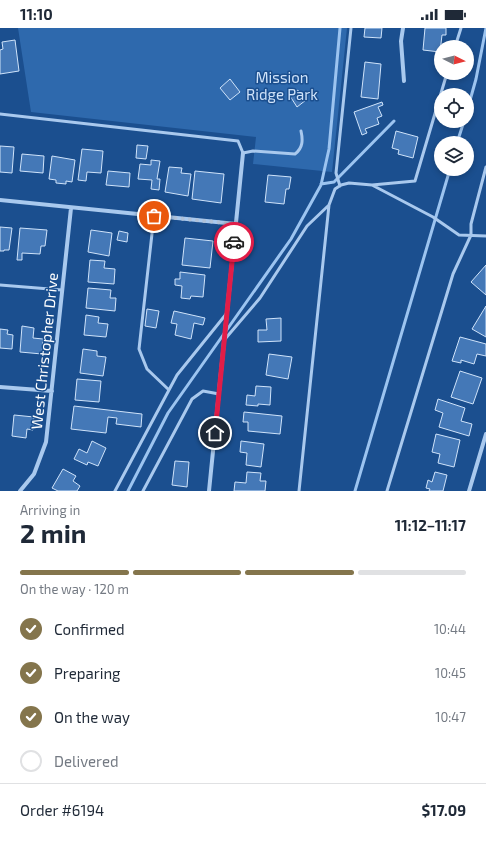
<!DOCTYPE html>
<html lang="en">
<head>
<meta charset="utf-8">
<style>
	body { margin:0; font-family:"Exo 2",sans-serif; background:#f2f2f3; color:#1f2937; height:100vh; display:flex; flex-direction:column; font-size:15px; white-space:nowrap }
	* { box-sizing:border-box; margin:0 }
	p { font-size:13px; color:#747a83 }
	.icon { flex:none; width:22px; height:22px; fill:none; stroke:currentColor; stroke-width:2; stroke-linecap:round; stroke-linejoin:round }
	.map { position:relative; height:463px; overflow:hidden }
	.sheet { display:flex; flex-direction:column; background:#fff; flex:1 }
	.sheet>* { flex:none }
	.needle { width:26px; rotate:96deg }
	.tools { position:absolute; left:434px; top:12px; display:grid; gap:8px }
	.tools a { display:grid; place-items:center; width:40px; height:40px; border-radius:50%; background:#fff; box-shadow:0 2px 6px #0003; font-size:20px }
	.pin { position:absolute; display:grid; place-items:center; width:34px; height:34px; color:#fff; margin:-17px; border:2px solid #fff; border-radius:50%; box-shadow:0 1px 4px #0007 }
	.courier { position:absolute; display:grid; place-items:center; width:40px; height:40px; margin:-20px; border:3px solid #e11d48; border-radius:50%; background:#fff; color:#222; box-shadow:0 1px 5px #0007 }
	.head em { font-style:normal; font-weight:700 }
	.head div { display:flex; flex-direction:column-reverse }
	.head { display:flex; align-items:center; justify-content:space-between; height:68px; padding:0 20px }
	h1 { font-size:26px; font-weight:700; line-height:30px }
	.bar { display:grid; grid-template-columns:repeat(4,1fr); gap:6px 4px; align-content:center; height:48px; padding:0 20px }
	.bar i { height:5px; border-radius:3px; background:#e0e1e3 }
	.bar .on { background:#84754c }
	.bar p { grid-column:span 4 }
	.line { display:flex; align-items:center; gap:10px; padding:0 20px; border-top:1px solid #e0e1e3 }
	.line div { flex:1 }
	ol { padding:0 20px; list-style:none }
	li { display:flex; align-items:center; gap:12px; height:44px }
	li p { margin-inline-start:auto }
	li .icon { padding:4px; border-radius:50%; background:#84754c; color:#fff; stroke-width:4 }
	li:last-child { color:#747a83 }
	li i { width:22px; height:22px; border:2px solid #e0e1e3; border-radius:50% }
	.status { display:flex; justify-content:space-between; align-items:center; height:28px; padding:0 20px; background:#fff; direction:ltr }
	.status svg { height:11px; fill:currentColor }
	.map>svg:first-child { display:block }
</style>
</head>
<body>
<div class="status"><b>11:10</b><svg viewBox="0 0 49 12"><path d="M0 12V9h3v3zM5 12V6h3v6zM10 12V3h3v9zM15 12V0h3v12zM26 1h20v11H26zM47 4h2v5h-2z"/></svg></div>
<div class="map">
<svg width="486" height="463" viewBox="0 0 486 463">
	<rect width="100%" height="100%" fill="#1b4f8f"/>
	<path fill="#2e69ad" d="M18,0H347L332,144L253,136L256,109L31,84Z"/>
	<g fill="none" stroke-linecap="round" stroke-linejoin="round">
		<path stroke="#9cc4f0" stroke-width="3" d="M467,83L476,51L486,0
			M457,115L464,93
			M321,156L334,154L394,93
			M128,463L168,385L291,211L321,157L329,121L340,0
			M355,463L450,141"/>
	</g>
	<path fill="#4478b7" stroke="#cfe3fa" d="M365,0H382L381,10L364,9Z
		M425,0H446V7H442L440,24L423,22Z
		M15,12L19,43L0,46V22L3,21L2,14Z
		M365,34L381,36L378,71L361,69Z
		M230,51L240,64L230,72L220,60Z
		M298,62L306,72L297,79L290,68Z
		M382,74L383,77L378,79L382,88L377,90L379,96L365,101L367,105L362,107L354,84Z
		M396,103L418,109L413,130L398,126L399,122L392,120Z
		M137,117L148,118L146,131L136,130Z
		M0,118L14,119L12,145L0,144Z
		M82,121L103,123L101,145L87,144L86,153L78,152Z
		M22,126L44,128L43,145L20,143Z
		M52,128L75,132L72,154L66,153V156L56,155V152L49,151Z
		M151,132L160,133L157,151H160L159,162L151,161L152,152L138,151L140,136L151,137Z
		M169,139L182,140L181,145L191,146L188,168L165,164Z
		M108,143L130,145L129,159L106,157Z
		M195,143L224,146L221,175L192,171Z
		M268,147L291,149L289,161H286L284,176L265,174Z
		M0,199L12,200L9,222H4V223H0Z
		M20,200L47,202L45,218H41L40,226L22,225V232H17Z
		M91,202L112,205L109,228L88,224Z
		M119,203L128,205L127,214L117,212Z
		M185,210L213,213L210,240L182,237Z
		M90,232L105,233L104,240L115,241L114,256L88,254Z
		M486,237V267L471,254Z
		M180,244L205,247L203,269L191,268L190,271L181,270L182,258L175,257V251H180Z
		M88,260L111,262L110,270H116L115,283L86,280Z
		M486,278V309L472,301Z
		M147,281L159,283L156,300L145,298Z
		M174,283L205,290L203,297L194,295L191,311L175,307L177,296L171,295Z
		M86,287L99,289L98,295L108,296L106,309L84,307Z
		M281,290V313L258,314V302H267L266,291Z
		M22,298L34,300L33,310L43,311L42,326L20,324Z
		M0,301L8,302L7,306L13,307L12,321L0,320Z
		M460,309L486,316V328L477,326L474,336L461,332V335L452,333Z
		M83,321L97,323V328L106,329L103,348L80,345Z
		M269,326L292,329L288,351L266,347Z
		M460,343L482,350L473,376L451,369Z
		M77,351L101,353L99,374L75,372Z
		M256,358L271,359L270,377L258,376V378L246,377L247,367L255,368Z
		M438,371L465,380L461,393L472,396L469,408L439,399L443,385L435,382Z
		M74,378L142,386L141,399L116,396L117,390L108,389L106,405L71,401Z
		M244,384L282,388L280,406L248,403V394H243Z
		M14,387L34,389L33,402L27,401L26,410L12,408Z
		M436,406L460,412L454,439L438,435L440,426L432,424Z
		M92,413L106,420L98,438L88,434L87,437L74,431L79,421L87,425Z
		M241,413L264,416L261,439L246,437L247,425L240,424Z
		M175,433L189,434L187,459L172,457Z
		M63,441L76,448L73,453L80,458L77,463H58L52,460Z
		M247,444L261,445L260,453H266L265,463H234L235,454L246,455Z
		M435,444L447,447L443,463H429L430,461L426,460L428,452L432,454Z"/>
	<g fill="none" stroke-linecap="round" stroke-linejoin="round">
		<path stroke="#a9c9ee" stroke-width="3" d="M455,19L461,0
			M0,86L238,113L243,125L253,123L295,126C303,120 303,112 301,103
			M372,157L433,189L459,207L486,208
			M340,158L336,145L351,0
			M154,188L139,321L147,341L169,362
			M0,257L62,262
			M225,311L260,270L307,198L329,177L335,161L341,157L349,155L372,157L415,153L447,45
			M115,463L177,347L227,285
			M143,463L192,371L203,363L219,366
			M299,463L329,177
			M387,463L453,246L471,207V196L486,139"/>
		<path stroke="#a9c9ee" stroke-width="4" d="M403,0L401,13L404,53
			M0,172L236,196
			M0,359L52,363
			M20,463L34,446L46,414L71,180
			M209,463L243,125
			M469,463L486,406"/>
	</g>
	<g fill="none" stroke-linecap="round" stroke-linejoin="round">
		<path stroke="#afc1d8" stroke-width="4" stroke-dasharray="0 7.2" d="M154,188L236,196L234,214"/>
		<path stroke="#e11d48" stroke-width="5" d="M215,405L234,214"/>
	</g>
	<g text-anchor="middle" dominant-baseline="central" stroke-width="3" stroke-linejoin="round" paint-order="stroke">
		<g font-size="15" fill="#cfe3fa" stroke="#1b4f8f">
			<text x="282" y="49">Mission<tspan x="282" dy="17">Ridge Park</tspan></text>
		</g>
		<g font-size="15" fill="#fff" stroke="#1b4f8f">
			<text transform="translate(44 323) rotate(-84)">West Christopher Drive</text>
		</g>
	</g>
</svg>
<div class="tools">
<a><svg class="needle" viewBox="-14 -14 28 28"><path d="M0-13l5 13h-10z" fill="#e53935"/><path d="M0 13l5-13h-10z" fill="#747a83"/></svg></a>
<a><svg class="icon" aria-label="locate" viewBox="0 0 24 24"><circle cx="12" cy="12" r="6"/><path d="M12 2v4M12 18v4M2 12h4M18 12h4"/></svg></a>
<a><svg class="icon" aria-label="layers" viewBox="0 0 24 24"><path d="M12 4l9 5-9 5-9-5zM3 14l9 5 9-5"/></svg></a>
</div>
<div class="pin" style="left:154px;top:188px;background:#ea580c"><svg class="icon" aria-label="bag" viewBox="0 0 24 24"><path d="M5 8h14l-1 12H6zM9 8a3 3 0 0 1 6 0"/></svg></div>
<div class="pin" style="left:215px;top:405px;background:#1f2937"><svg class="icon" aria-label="home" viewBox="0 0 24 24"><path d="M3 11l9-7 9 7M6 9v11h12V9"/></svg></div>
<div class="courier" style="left:234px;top:214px"><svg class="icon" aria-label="car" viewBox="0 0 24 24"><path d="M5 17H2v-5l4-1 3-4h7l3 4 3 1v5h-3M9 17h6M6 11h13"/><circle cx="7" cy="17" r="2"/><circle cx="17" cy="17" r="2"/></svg></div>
</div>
<section class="sheet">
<div class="head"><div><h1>2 min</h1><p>Arriving in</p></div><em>11:12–11:17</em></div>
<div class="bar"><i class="on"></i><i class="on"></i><i class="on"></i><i></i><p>On the way · 120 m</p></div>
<ol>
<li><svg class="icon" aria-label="check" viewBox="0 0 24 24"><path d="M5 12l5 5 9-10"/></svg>Confirmed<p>10:44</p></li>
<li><svg class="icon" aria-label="check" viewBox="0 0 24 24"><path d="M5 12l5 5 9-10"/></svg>Preparing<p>10:45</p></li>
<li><svg class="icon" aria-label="check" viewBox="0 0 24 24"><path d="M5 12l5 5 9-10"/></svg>On the way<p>10:47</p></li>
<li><i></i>Delivered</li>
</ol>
<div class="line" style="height:52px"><div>Order #6194</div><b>$17.09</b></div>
</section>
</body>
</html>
